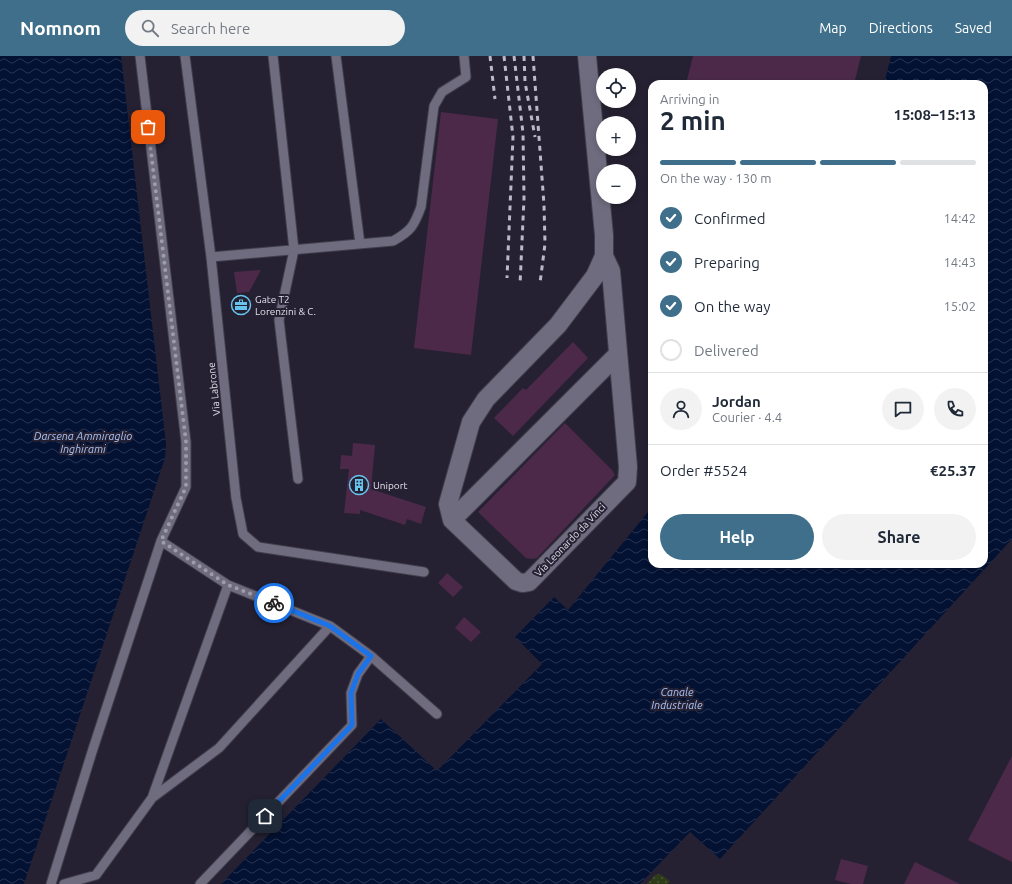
<!DOCTYPE html>
<html lang="en">
<head>
<meta charset="utf-8">
<style>
	body { margin:0; font-family:Ubuntu,sans-serif; background:#f2f2f3; color:#1f2937; height:100vh; display:flex; flex-direction:column; font-size:15px; white-space:nowrap }
	* { box-sizing:border-box; margin:0 }
	p { font-size:13px; color:#747a83 }
	.icon { flex:none; width:22px; height:22px; fill:none; stroke:currentColor; stroke-width:2; stroke-linecap:round; stroke-linejoin:round }
	.map { position:relative; flex:1; overflow:hidden }
	.sheet { position:absolute; left:648px; top:24px; width:340px; height:488px; display:flex; flex-direction:column; background:#fff; border-radius:12px; box-shadow:0 2px 6px #0003 }
	.sheet>* { flex:none }
	.controls { position:absolute; left:596px; top:12px; display:grid; gap:8px }
	.controls a { display:grid; place-items:center; width:40px; height:40px; border-radius:50%; background:#fff; box-shadow:0 2px 6px #0003; font-size:20px }
	.pin { position:absolute; display:grid; place-items:center; width:34px; height:34px; color:#fff; margin:-17px; border-radius:8px; box-shadow:0 2px 6px #0006 }
	.courier { position:absolute; display:grid; place-items:center; width:40px; height:40px; margin:-20px; border:3px solid #1a73e8; border-radius:50%; background:#fff; color:#222; box-shadow:0 1px 5px #0007 }
	.summary em { font-style:normal; font-weight:700 }
	.summary div { display:flex; flex-direction:column-reverse }
	.summary { display:flex; align-items:center; justify-content:space-between; height:68px; padding:0 12px }
	h1 { font-size:26px; font-weight:700; line-height:30px }
	.bar { display:grid; grid-template-columns:repeat(4,1fr); gap:6px 4px; align-content:center; height:48px; padding:0 12px }
	.bar i { height:5px; border-radius:3px; background:#e0e1e3 }
	.bar .selected { background:#3f6f8a }
	.bar p { grid-column:span 4 }
	.line { display:flex; align-items:center; gap:10px; padding:0 12px; border-top:1px solid #e0e1e3 }
	.line div { flex:1 }
	.round { display:grid; place-items:center; flex:none; width:42px; height:42px; border-radius:21px; background:#f2f2f3 }
	ol { padding:0 12px; list-style:none }
	li { display:flex; align-items:center; gap:12px; height:44px }
	li p { margin-inline-start:auto }
	li .icon { padding:4px; border-radius:50%; background:#3f6f8a; color:#fff; stroke-width:4 }
	li:last-child { color:#747a83 }
	li i { width:22px; height:22px; border:2px solid #e0e1e3; border-radius:50% }
	.button { display:flex; gap:8px; margin-top:auto; padding:8px 12px }
	.button a { flex:1; height:46px; border-radius:24px; background:#3f6f8a; color:#fff; font-size:16px; font-weight:700; line-height:46px; text-align:center }
	.button a+a { background:#f2f2f3; color:#1f2937 }
	header { display:flex; align-items:center; gap:24px; box-sizing:border-box; height:56px; padding:0 20px; background:#3f6f8a; color:#fff }
	header strong { font-size:19px }
	nav { display:flex; gap:22px; margin-inline-start:auto; font-size:14px }
	.search { width:280px; height:36px; background:#f2f2f3; display:flex; align-items:center; gap:10px; box-sizing:border-box; padding:0 14px; border-radius:22px; color:#747a83; font-size:15px }
	.map>svg:first-child { display:block }
</style>
</head>
<body>
<header>
<strong>Nomnom</strong>
<div class="search"><svg class="icon" aria-label="search" viewBox="0 0 24 24"><circle cx="10" cy="10" r="6"/><path d="M15 15l6 6"/></svg>Search here</div>
<nav><a>Map</a><a>Directions</a><a>Saved</a></nav>
</header>
<div class="map">
<svg width="1012" height="828" viewBox="0 0 1012 828">
	<defs>
		<pattern id="grass-dots" width="8" height="8" patternUnits="userSpaceOnUse"><rect width="8" height="8" fill="#2e3b18"/><path d="M2 2h.1M6 6h.1" fill="none" stroke="#4c573a" stroke-width="1.8" stroke-linecap="round"/></pattern>
		<pattern id="water-waves" width="16" height="10" patternUnits="userSpaceOnUse"><rect width="16" height="10" fill="#031133"/><path d="M0 5q4-4 8 0t8 0" fill="none" stroke="#273351"/></pattern>
	</defs>
	<rect width="100%" height="100%" fill="#252132"/>
	<path fill="url(#grass-dots)" d="M660,818L670,825L668,828H647L655,819Z"/>
	<path fill="url(#water-waves)" d="M0,0H121L166,388L165,402L24,828H0Z
		M891,0H1012V483L720,803L690,776L640,828H221L381,663L437,715L542,608L515,581L554,541L568,554L652,451V508H984V28H884Z"/>
	<path fill="#4c2949" d="M693,0H861L854,28H686Z
		M441,56L498,63L471,299L414,292Z
		M261,214L249,236L237,237L234,216Z
		M573,286L588,302L513,380L494,362L523,332L526,334Z
		M565,367L612,414L615,419L537,502L532,503L526,502L478,456Z
		M353,387L375,389L371,433L426,451L421,468L407,463L405,469L360,454V458L344,457L349,413H340L341,399L352,400Z
		M447,517L463,531L453,541L438,527Z
		M464,561L481,576L471,586L455,572Z
		M1012,700V806L968,784Z
		M841,803L868,810L863,828H851L835,824Z
		M915,806L960,828H904Z"/>
	<g fill="none" stroke-linecap="round" stroke-linejoin="round">
		<g stroke="#413e4c" stroke-width="11">
			<path id="lane" d="M185,0L211,201L236,442L243,478L258,491L424,516
				M273,0L294,194L279,264L298,423
				M336,0L360,188
				M211,201L393,185C411,175 414,170 421,151L434,50L442,36L466,21L464,0
				M161,485L228,529L330,570L371,600L437,658
				M152,742L219,692L330,570
				M51,828L92,696L161,485L186,431V386L140,0
				M64,828L96,819L152,742L228,529
				M200,828L352,669L351,637L358,618L371,600"/>
		</g>
		<g stroke="#413e4c" stroke-width="20">
			<path id="street" d="M587,0L604,179V200L595,220L558,269L486,343L471,366L448,448L452,464L516,525L522,527L529,526L627,426L628,411L611,215L604,200
				M452,464L617,299"/>
		</g>
		<use href="#lane" stroke="#6f6c80" stroke-width="9"/>
		<use href="#street" stroke="#6f6c80" stroke-width="18"/>
		<path stroke="#bbb9c6" stroke-width="3" stroke-dasharray="5 5" stroke-linecap="butt" d="M490,0L495,43
			M504,0L513,81L507,222
			M514,0L523,77L524,142L520,229
			M524,0L525,26L535,81
			M533,0L544,149L545,188L540,227"/>
	</g>
	<g fill="none" stroke-linecap="round" stroke-linejoin="round">
		<path stroke="#9f9caa" stroke-width="4" stroke-dasharray="0 7.2" d="M148,71L186,386V431L161,485L228,529L274,547"/>
		<path stroke="#1a73e8" stroke-width="5" d="M265,760L352,669L351,637L358,618L371,600L330,570L274,547"/>
	</g>
	<defs>
		<g id="office-ring" transform="scale(1)"><circle r="9.5" fill="#252132" stroke="#67c4ef" stroke-width="1.5"/><path d="M-6-3h4V-5.5h4V-3h4V5H-6ZM-1-4.5V-3h2v-1.5ZM-6 0V1H6V0Z" fill="#67c4ef"/></g>
		<g id="building-ring" transform="scale(1)"><circle r="9.5" fill="#252132" stroke="#67c4ef" stroke-width="1.5"/><path d="M-4-6H4V6H1V3H-1V6H-4ZM-2.5-4.3h1.7v1.8h-1.7ZM.8-4.3h1.7v1.8H.8ZM-2.5-1h1.7V.8h-1.7ZM.8-1h1.7V.8H.8Z" fill="#67c4ef"/></g>
	</defs>
	<g fill-rule="evenodd">
		<use href="#office-ring" x="241" y="249"/>
		<use href="#building-ring" x="359" y="429"/>
	</g>
	<g text-anchor="middle" dominant-baseline="central" stroke-width="4" stroke-linejoin="round" paint-order="stroke">
		<g font-size="10" fill="#e1dfeb" stroke="#252132" text-anchor="start">
			<text x="255" y="243">Gate T2<tspan x="255" dy="12">Lorenzini &amp; C.</tspan></text>
			<text x="373" y="429">Uniport</text>
		</g>
		<g font-size="10" fill="#e1dfeb" stroke="#252132">
			<text transform="translate(214 333) rotate(-96)">Via Labrone</text>
			<text transform="translate(570 484) rotate(-46)">Via Leonardo da Vinci</text>
		</g>
		<g font-size="11" font-style="italic" fill="#a6c2f7" stroke="#252132">
			<text x="83" y="380">Darsena Ammiraglio<tspan x="83" dy="13">Inghirami</tspan></text>
			<text x="677" y="636">Canale<tspan x="677" dy="13">Industriale</tspan></text>
		</g>
	</g>
</svg>
<div class="controls">
<a><svg class="icon" aria-label="locate" viewBox="0 0 24 24"><circle cx="12" cy="12" r="6"/><path d="M12 2v4M12 18v4M2 12h4M18 12h4"/></svg></a>
<a>+</a>
<a>−</a>
</div>
<div class="pin" style="left:148px;top:71px;background:#ea580c"><svg class="icon" aria-label="bag" viewBox="0 0 24 24"><path d="M5 8h14l-1 12H6zM9 8a3 3 0 0 1 6 0"/></svg></div>
<div class="pin" style="left:265px;top:760px;background:#1f2937"><svg class="icon" aria-label="home" viewBox="0 0 24 24"><path d="M3 11l9-7 9 7M6 9v11h12V9"/></svg></div>
<div class="courier" style="left:274px;top:547px"><svg class="icon" aria-label="bike" viewBox="0 0 24 24"><circle cx="6" cy="16" r="4"/><circle cx="18" cy="16" r="4"/><path d="M6 16l4-8h5l3 8M10 8l3 8H6M13 5h3"/></svg></div>
<section class="sheet">
<div class="summary"><div><h1>2 min</h1><p>Arriving in</p></div><em>15:08–15:13</em></div>
<div class="bar"><i class="selected"></i><i class="selected"></i><i class="selected"></i><i></i><p>On the way · 130 m</p></div>
<ol>
<li><svg class="icon" aria-label="check" viewBox="0 0 24 24"><path d="M5 12l5 5 9-10"/></svg>Confirmed<p>14:42</p></li>
<li><svg class="icon" aria-label="check" viewBox="0 0 24 24"><path d="M5 12l5 5 9-10"/></svg>Preparing<p>14:43</p></li>
<li><svg class="icon" aria-label="check" viewBox="0 0 24 24"><path d="M5 12l5 5 9-10"/></svg>On the way<p>15:02</p></li>
<li><i></i>Delivered</li>
</ol>
<div class="line" style="height:72px"><a class="round"><svg class="icon" aria-label="person" viewBox="0 0 24 24"><circle cx="12" cy="8" r="4"/><path d="M4 21q1-7 8-7t8 7"/></svg></a><div><b>Jordan</b><p>Courier · 4.4</p></div><a class="round"><svg class="icon" aria-label="chat" viewBox="0 0 24 24"><path d="M4 5h16v11H9l-5 4z"/></svg></a><a class="round"><svg class="icon" aria-label="phone" viewBox="0 0 24 24"><path d="M5 4h4l2 5-3 2q2 4 5 5l2-3 5 2v4C11 20 4 13 5 4z"/></svg></a></div>
<div class="line" style="height:52px"><div>Order #5524</div><b>€25.37</b></div>
<div class="button"><a>Help</a><a>Share</a></div>
</section>
</div>
</body>
</html>
